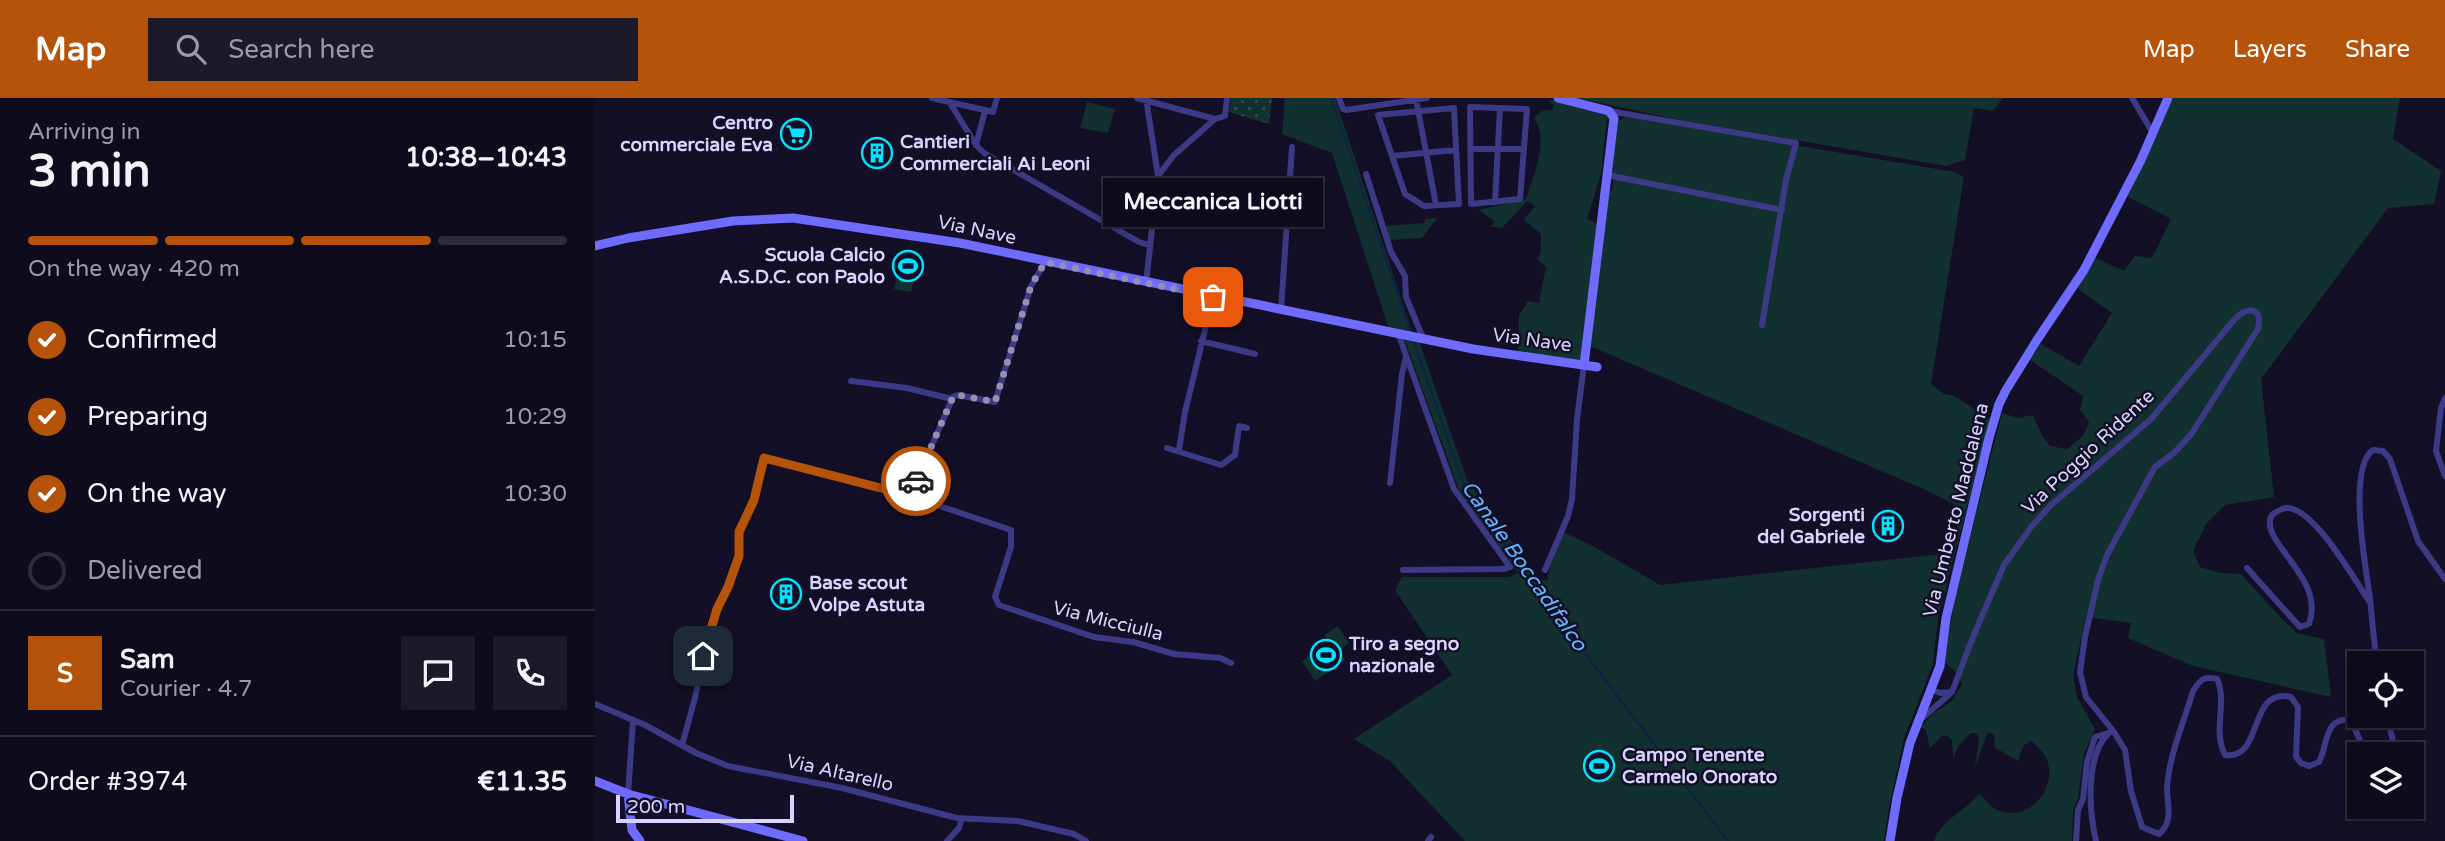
<!DOCTYPE html>
<html lang="en">
<head>
<meta charset="utf-8">
<style>
	body { margin:0; font-family:"Varela Round",sans-serif; background:#1c1929; color:#f1f3f6; height:100vh; display:flex; flex-direction:column; font-size:26px; white-space:nowrap }
	* { box-sizing:border-box; margin:0 }
	p { font-size:23px; color:#9b9ba3 }
	.icon { flex:none; width:38px; height:38px; fill:none; stroke:currentColor; stroke-width:2; stroke-linecap:round; stroke-linejoin:round }
	.map { position:relative; flex:1; overflow:hidden }
	.sheet { display:flex; flex-direction:column; background:#0e0b1c; width:595px }
	.sheet>* { flex:none }
	.controls { position:absolute; left:1752px; top:553px; display:grid; gap:14px }
	.controls a { display:grid; place-items:center; width:77px; height:77px; border-radius:0px; background:#0e0b1c; box-shadow:0 4px 10px #0003,0 0 0 2px #2e2b3b; font-size:35px }
	.scale { position:absolute; left:21px; bottom:18px; width:178px; box-sizing:border-box; padding-left:7px; border:4px solid #d9d4ff; border-top:0; font-size:19px; line-height:24px; white-space:nowrap; color:#d9d4ff; -webkit-text-stroke:5px #130f26; paint-order:stroke }
	.pin { position:absolute; display:grid; place-items:center; width:60px; height:60px; color:#fff; margin:-30px; border-radius:14px; box-shadow:0 4px 10px #0006 }
	.courier { position:absolute; display:grid; place-items:center; width:70px; height:70px; margin:-35px; border:5px solid #b45309; border-radius:50%; background:#fff; color:#222; box-shadow:0 2px 9px #0007 }
	.bubble { position:absolute; height:49px; border-radius:0px; background:#0e0b1c; box-shadow:0 4px 10px #0003,0 0 0 2px #2e2b3b; font-size:23px; font-weight:800; line-height:49px; text-align:center }
	.summary em { font-style:normal; font-weight:800 }
	.summary div { display:flex; flex-direction:column-reverse }
	.summary { display:flex; align-items:center; justify-content:space-between; height:119px; padding:0 28px }
	h1 { font-size:46px; font-weight:800; line-height:52px }
	.bar { display:grid; grid-template-columns:repeat(4,1fr); gap:10px 7px; align-content:center; height:84px; padding:0 28px }
	.bar i { height:9px; border-radius:5px; background:#2e2b3b }
	.bar .selected { background:#b45309 }
	.bar p { grid-column:span 4 }
	.line { display:flex; align-items:center; gap:18px; padding:0 28px; border-top:2px solid #2e2b3b }
	.line div { flex:1 }
	.round { display:grid; place-items:center; flex:none; width:74px; height:74px; border-radius:0px; background:#1c1929 }
	ol { padding:0 28px; list-style:none }
	li { display:flex; align-items:center; gap:21px; height:77px }
	li p { margin-inline-start:auto }
	li .icon { padding:7px; border-radius:50%; background:#b45309; color:#fff; stroke-width:4 }
	li:last-child { color:#9b9ba3 }
	li i { width:38px; height:38px; border:4px solid #2e2b3b; border-radius:50% }
	header { display:flex; align-items:center; gap:42px; box-sizing:border-box; height:98px; padding:0 35px; background:#b45309; color:#fff }
	header strong { font-size:33px }
	nav { display:flex; gap:38px; margin-inline-start:auto; font-size:24px }
	.search { width:490px; height:63px; background:#1c1929; display:flex; align-items:center; gap:18px; box-sizing:border-box; padding:0 24px; border-radius:0px; color:#9b9ba3; font-size:26px }
	main { display:flex; flex:1; min-height:0 }
	.map>svg:first-child { display:block }
</style>
</head>
<body>
<header>
<strong>Map</strong>
<div class="search"><svg class="icon" aria-label="search" viewBox="0 0 24 24"><circle cx="10" cy="10" r="6"/><path d="M15 15l6 6"/></svg>Search here</div>
<nav><a>Map</a><a>Layers</a><a>Share</a></nav>
</header>
<main>
<section class="sheet">
<div class="summary"><div><h1>3 min</h1><p>Arriving in</p></div><em>10:38–10:43</em></div>
<div class="bar"><i class="selected"></i><i class="selected"></i><i class="selected"></i><i></i><p>On the way · 420 m</p></div>
<ol>
<li><svg class="icon" aria-label="check" viewBox="0 0 24 24"><path d="M5 12l5 5 9-10"/></svg>Confirmed<p>10:15</p></li>
<li><svg class="icon" aria-label="check" viewBox="0 0 24 24"><path d="M5 12l5 5 9-10"/></svg>Preparing<p>10:29</p></li>
<li><svg class="icon" aria-label="check" viewBox="0 0 24 24"><path d="M5 12l5 5 9-10"/></svg>On the way<p>10:30</p></li>
<li><i></i>Delivered</li>
</ol>
<div class="line" style="height:126px"><b class="round" style="background:#b45309;color:#fff">S</b><div><b>Sam</b><p>Courier · 4.7</p></div><a class="round"><svg class="icon" aria-label="chat" viewBox="0 0 24 24"><path d="M4 5h16v11H9l-5 4z"/></svg></a><a class="round"><svg class="icon" aria-label="phone" viewBox="0 0 24 24"><path d="M5 4h4l2 5-3 2q2 4 5 5l2-3 5 2v4C11 20 4 13 5 4z"/></svg></a></div>
<div class="line" style="height:91px"><div>Order #3974</div><b>€11.35</b></div>
</section>
<div class="map">
<svg width="1850" height="743" viewBox="0 0 1850 743">
	<defs>
		<pattern id="garden-dots" width="8" height="8" patternUnits="userSpaceOnUse" patternTransform="scale(1.75)"><rect width="8" height="8" fill="#12302f"/><path d="M2 2h.1M6 6h.1" fill="none" stroke="#344d4e" stroke-width="1.8" stroke-linecap="round"/></pattern>
	</defs>
	<rect width="100%" height="100%" fill="#130f26"/>
	<path fill="#12302f" d="M690,0H740L817,234L793,228L737,55L687,36Z
		M982,0H1408L1398,13L1379,10L1370,62L1351,68L1085,22Z
		M1578,0H1805L1798,41L1846,73L1839,106L1793,110L1666,281L1679,399L1630,407L1611,426L1598,453L1605,469L1625,475L1646,476L1688,522L1702,535L1729,541L1736,599L1598,568L1533,540L1536,525L1491,519L1478,577L1482,599L1500,631L1489,656L1483,700L1478,713L1477,743H1339C1348,720 1369,714 1384,696C1389,700 1394,708 1400,711C1430,726 1461,695 1453,665C1451,656 1443,649 1436,643L1428,648L1423,663L1399,649L1400,637L1393,634L1380,669L1384,640L1381,635H1376L1364,647L1358,660L1357,642L1353,638H1347L1335,650L1331,632L1325,629L1340,614L1357,603L1367,586L1359,572L1349,564L1360,497L1407,315L1423,320L1438,317L1447,338L1455,348L1472,351L1488,338L1494,324L1485,312L1488,298L1435,262L1446,246L1484,268L1517,215L1482,190L1500,160L1529,173L1540,158L1557,160L1576,121L1531,98Z
		M955,2L1011,16L1015,21H1012L1006,76L992,121L1003,126L986,262L923,254L924,217L933,203L944,205L951,169L942,161L946,154V136L929,122L940,108L932,103L907,130L896,129L899,123L884,112L931,101C938,77 955,43 939,20L947,13L957,12L959,6L955,5Z
		M492,4L520,11L513,35L485,30Z
		M1031,19L1360,74L1369,79L1336,286L1349,296L1359,298L1395,321L1343,520L1338,566L1309,640L1294,710L1289,743H870L795,663L759,641L857,577L800,492L807,479H914L923,475L864,392L809,240L824,243L872,382L944,481L952,482L960,451L968,434L998,448L1065,487L1355,455L1367,410L1333,393L995,248L1013,94L1017,93L1019,77L1016,76L1023,23Z
		M842,120L827,140L794,142L789,128L830,125V121Z
		M306,157L324,160L316,194L299,191Z
		M743,528L754,545L744,552L750,562L720,583L707,563L730,547L729,545L732,541L729,537Z"/>
	<path fill="url(#garden-dots)" d="M636,0H677L674,26L634,14Z"/>
	<g fill="none" stroke-linecap="round" stroke-linejoin="round">
		<path stroke="#0c2248" stroke-width="2" d="M736,0L815,233
			M818,242L869,387L938,487L1133,743"/>
		<path stroke="#3d3a85" stroke-width="6" d="M337,0L398,14L402,0
			M542,0L620,21
			M551,0L563,78
			M744,0L748,11L751,12L832,0
			M1537,0L1558,35
			M821,1L841,107
			M355,5L381,47L389,55L544,144L554,147
			M875,9L932,11L925,101L876,106Z
			M859,10L864,106L829,108L810,96L783,17Z
			M1014,13L1201,45L1191,82L1167,227
			M381,47L390,13
			M876,51H929
			M797,58L861,52
			M771,76L796,154L810,178L811,199L828,240
			M1012,77L1187,112
			M900,104L905,10
			M551,185L563,78L579,57L620,21L630,18L632,0
			M686,212L697,49
			M803,235L859,391L915,469L908,471L808,472
			M606,243L660,256
			M256,283L312,290L357,301
			M1850,300L1846,310L1841,353L1850,378
			M572,350L626,367L640,357L644,328L652,330
			M584,352L590,314L618,199
			M795,385L807,276L811,259
			M312,397L416,432V449L400,499L404,507L499,539L538,544L579,556L625,560L636,565
			M1652,470L1705,529L1714,526C1730,482 1672,449 1675,423C1675,417 1680,414 1685,412C1712,396 1760,483 1774,503
			M950,472L973,418L977,401L982,321L989,267
			M1782,565C1779,544 1777,522 1775,500C1771,471 1752,370 1778,352L1788,353L1795,361L1823,443L1850,481
			M1336,592L1345,595L1357,594
			M0,606L50,627L101,655L133,668L247,690L362,720L423,723L479,736L491,743
			M1792,618L1799,647L1795,656
			M1324,623L1357,594L1378,539L1409,467L1437,428L1455,408L1556,321L1639,222C1652,208 1668,208 1663,231L1597,335L1580,354L1560,369L1512,457L1503,482L1490,539L1485,574L1491,599L1519,634L1530,652L1536,693L1547,729L1564,736C1579,723 1572,707 1572,690C1574,657 1589,624 1598,593C1605,582 1608,578 1622,581C1633,604 1617,631 1630,657C1669,663 1652,589 1696,599L1703,609L1701,659L1706,665L1714,668L1724,664C1733,647 1729,618 1756,622L1771,656
			M87,647L100,600L112,542L143,458L144,434L160,403L169,360L312,397L320,386L358,299L363,297L400,304L436,188L450,164
			M33,696L38,623
			M352,743L364,730L367,720
			M833,743L836,739
			M1481,743L1483,712L1488,701L1492,664L1500,639L1513,635
			M1501,743C1494,713 1490,657 1514,635"/>
		<path stroke="#6f6bff" stroke-width="9" d="M963,0L1014,13L1019,20L989,267
			M0,148L33,140L138,123L198,120L365,145L878,251L1002,269
			M0,683L33,696L208,743
			M33,696L37,732L45,743
			M1295,743L1302,700L1315,645L1345,568L1351,520L1394,340L1404,306L1411,292L1442,242L1489,172L1546,62L1573,0"/>
	</g>
	<g fill="none" stroke-linecap="round" stroke-linejoin="round">
		<path stroke="#948fb3" stroke-width="7" stroke-dasharray="0 12.6" d="M321,383L358,299L363,297L400,304L436,188L450,164L618,199"/>
		<path stroke="#b45309" stroke-width="9" d="M108,558L122,511L133,489L144,458V434L159,402L169,360L313,397L321,383"/>
	</g>
	<defs>
		<g id="supermarket-ring" transform="scale(1.575)"><circle r="9.5" fill="#130f26" stroke="#00e5ff" stroke-width="1.5"/><path d="M-6-5.5h2.5l.6 2H6L4.5 2H-2.5L-4.4-4H-6ZM-1.5 3.2a1.3 1.3 0 1 0 .1 0ZM3 3.2a1.3 1.3 0 1 0 .1 0Z" fill="#00e5ff"/></g>
		<g id="building-ring" transform="scale(1.575)"><circle r="9.5" fill="#130f26" stroke="#00e5ff" stroke-width="1.5"/><path d="M-4-6H4V6H1V3H-1V6H-4ZM-2.5-4.3h1.7v1.8h-1.7ZM.8-4.3h1.7v1.8H.8ZM-2.5-1h1.7V.8h-1.7ZM.8-1h1.7V.8H.8Z" fill="#00e5ff"/></g>
		<g id="stadium-ring" transform="scale(1.575)"><circle r="9.5" fill="#130f26" stroke="#00e5ff" stroke-width="1.5"/><path d="M0-5a6.5 5 0 1 0 0 10a6.5 5 0 1 0 0-10ZM-3.5-1.8h7v3.6h-7Z" fill="#00e5ff"/></g>
	</defs>
	<g fill-rule="evenodd">
		<use href="#supermarket-ring" x="201" y="36"/>
		<use href="#building-ring" x="282" y="55"/>
		<use href="#stadium-ring" x="313" y="168"/>
		<use href="#building-ring" x="1293" y="428"/>
		<use href="#building-ring" x="191" y="496"/>
		<use href="#stadium-ring" x="731" y="557"/>
		<use href="#stadium-ring" x="1004" y="668"/>
	</g>
	<g text-anchor="middle" dominant-baseline="central" stroke-width="5" stroke-linejoin="round" paint-order="stroke">
		<g font-size="19" font-weight="bold" fill="#d9d4ff" stroke="#130f26" text-anchor="start">
			<text x="178" y="25" text-anchor="end">Centro<tspan x="178" dy="22">commerciale Eva</tspan></text>
			<text x="305" y="44">Cantieri<tspan x="305" dy="22">Commerciali Ai Leoni</tspan></text>
			<text x="290" y="157" text-anchor="end">Scuola Calcio<tspan x="290" dy="22">A.S.D.C. con Paolo</tspan></text>
			<text x="1270" y="417" text-anchor="end">Sorgenti<tspan x="1270" dy="22">del Gabriele</tspan></text>
			<text x="214" y="485">Base scout<tspan x="214" dy="22">Volpe Astuta</tspan></text>
			<text x="754" y="546">Tiro a segno<tspan x="754" dy="22">nazionale</tspan></text>
			<text x="1027" y="657">Campo Tenente<tspan x="1027" dy="22">Carmelo Onorato</tspan></text>
		</g>
		<g font-size="19" fill="#d9d4ff" stroke="#130f26">
			<text transform="translate(382 132) rotate(12)">Via Nave</text>
			<text transform="translate(937 242) rotate(8)">Via Nave</text>
			<text transform="translate(1493 354) rotate(-43)">Via Poggio Ridente</text>
			<text transform="translate(1361 412) rotate(-76)">Via Umberto Maddalena</text>
			<text transform="translate(513 523) rotate(14)">Via Micciulla</text>
			<text transform="translate(245 675) rotate(13)">Via Altarello</text>
		</g>
		<g font-size="21" font-style="italic" fill="#62b6ff" stroke="#130f26">
			<text transform="translate(929 468) rotate(55)">Canale Boccadifalco</text>
		</g>
	</g>
</svg>
<div class="controls">
<a><svg class="icon" aria-label="locate" viewBox="0 0 24 24"><circle cx="12" cy="12" r="6"/><path d="M12 2v4M12 18v4M2 12h4M18 12h4"/></svg></a>
<a><svg class="icon" aria-label="layers" viewBox="0 0 24 24"><path d="M12 4l9 5-9 5-9-5zM3 14l9 5 9-5"/></svg></a>
</div>
<div class="scale">200 m</div>
<div class="pin" style="left:618px;top:199px;background:#ea580c"><svg class="icon" aria-label="bag" viewBox="0 0 24 24"><path d="M5 8h14l-1 12H6zM9 8a3 3 0 0 1 6 0"/></svg></div>
<div class="pin" style="left:108px;top:558px;background:#1f2937"><svg class="icon" aria-label="home" viewBox="0 0 24 24"><path d="M3 11l9-7 9 7M6 9v11h12V9"/></svg></div>
<div class="courier" style="left:321px;top:383px"><svg class="icon" aria-label="car" viewBox="0 0 24 24"><path d="M5 17H2v-5l4-1 3-4h7l3 4 3 1v5h-3M9 17h6M6 11h13"/><circle cx="7" cy="17" r="2"/><circle cx="17" cy="17" r="2"/></svg></div>
<div class="bubble" style="left:508px;top:80px;width:220px">Meccanica Liotti</div>
</div>
</main>
</body>
</html>
